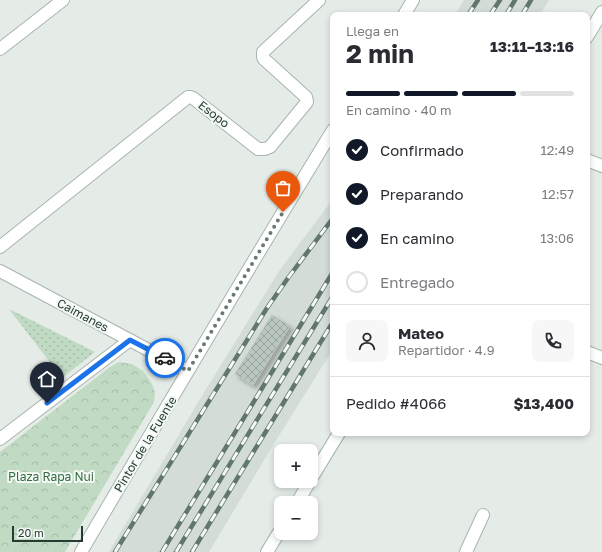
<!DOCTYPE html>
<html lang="es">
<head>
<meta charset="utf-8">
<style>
	body { margin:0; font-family:"Golos Text",sans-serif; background:#f7f7f7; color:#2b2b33; height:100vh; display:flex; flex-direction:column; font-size:15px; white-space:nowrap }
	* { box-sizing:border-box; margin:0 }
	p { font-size:13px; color:#7c7c81 }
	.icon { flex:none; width:22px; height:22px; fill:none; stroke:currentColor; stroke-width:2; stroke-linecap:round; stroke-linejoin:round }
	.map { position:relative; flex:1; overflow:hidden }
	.drawer { position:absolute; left:330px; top:12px; width:260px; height:424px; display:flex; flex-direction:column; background:#fff; border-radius:8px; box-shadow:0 2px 6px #0003 }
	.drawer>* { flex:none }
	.controls { position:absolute; left:274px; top:444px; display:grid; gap:8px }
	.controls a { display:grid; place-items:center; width:44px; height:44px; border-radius:8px; background:#fff; box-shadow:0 2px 6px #0003; font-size:20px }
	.scale { position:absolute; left:12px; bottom:10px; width:71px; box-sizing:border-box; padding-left:4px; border:2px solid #263c33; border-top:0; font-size:11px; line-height:14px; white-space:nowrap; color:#263c33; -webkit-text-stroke:3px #f5f9f6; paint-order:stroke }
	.pin { position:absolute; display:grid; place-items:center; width:34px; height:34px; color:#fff; margin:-41px -17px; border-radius:50% 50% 50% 0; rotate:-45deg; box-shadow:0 0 4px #0007 }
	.pin .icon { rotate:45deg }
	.courier { position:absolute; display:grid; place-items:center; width:40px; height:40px; margin:-20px; border:3px solid #1a73e8; border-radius:50%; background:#fff; color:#222; box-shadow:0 1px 5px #0007 }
	.overview em { font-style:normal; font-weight:700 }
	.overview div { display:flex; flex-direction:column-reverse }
	.overview { display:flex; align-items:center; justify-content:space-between; height:68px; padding:0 16px }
	h1 { font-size:26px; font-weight:700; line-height:30px }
	.bar { display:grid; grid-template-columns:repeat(4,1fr); gap:6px 4px; align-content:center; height:48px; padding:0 16px }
	.bar i { height:5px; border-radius:3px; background:#e1e1e2 }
	.bar .active { background:#111827 }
	.bar p { grid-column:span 4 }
	.line { display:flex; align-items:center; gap:10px; padding:0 16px; border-top:1px solid #e1e1e2 }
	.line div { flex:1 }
	.round { display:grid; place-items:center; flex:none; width:42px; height:42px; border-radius:8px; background:#f7f7f7 }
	ol { padding:0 16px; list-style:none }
	li { display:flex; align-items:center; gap:12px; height:44px }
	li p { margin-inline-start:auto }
	li .icon { padding:4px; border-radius:50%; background:#111827; color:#fff; stroke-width:4 }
	li:last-child { color:#7c7c81 }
	li i { width:22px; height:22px; border:2px solid #e1e1e2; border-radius:50% }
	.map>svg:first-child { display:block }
</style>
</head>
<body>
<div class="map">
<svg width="602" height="552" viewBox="0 0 602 552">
	<defs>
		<pattern id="grass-dots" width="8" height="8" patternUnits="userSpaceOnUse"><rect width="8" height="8" fill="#c0dac3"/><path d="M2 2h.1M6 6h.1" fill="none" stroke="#a5bca8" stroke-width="1.8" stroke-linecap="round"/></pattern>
		<pattern id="park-crowns" width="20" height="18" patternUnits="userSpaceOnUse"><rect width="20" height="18" fill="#c0dac3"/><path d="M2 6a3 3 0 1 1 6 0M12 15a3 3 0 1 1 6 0" fill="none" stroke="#a5bca8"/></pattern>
		<pattern id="building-cross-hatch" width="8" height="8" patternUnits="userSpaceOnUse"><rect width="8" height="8" fill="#bac7c0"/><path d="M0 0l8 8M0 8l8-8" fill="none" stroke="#97a39d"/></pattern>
		<filter id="shadow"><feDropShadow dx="3.5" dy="3.5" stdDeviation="2" flood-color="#0004"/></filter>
	</defs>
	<rect width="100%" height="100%" fill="#e5ece8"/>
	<path fill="#d3dcd6" d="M464,0H549L540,15H455Z
		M333,199V349L272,447L209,552H109L200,399L279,271Z"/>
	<path fill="url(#grass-dots)" d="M9,309L95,352L62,378Z"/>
	<path fill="url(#park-crowns)" d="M119,362L132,364L143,371L151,382L155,392L154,402L65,552H0V452L110,367Z"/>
	<path fill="url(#building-cross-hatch)" stroke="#b8c5bd" filter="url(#shadow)" d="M272,315L290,326L253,385L235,374Z"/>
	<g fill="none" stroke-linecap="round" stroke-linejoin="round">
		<g stroke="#a8b4ae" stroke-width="14">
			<path id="pedestrian" d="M587,160L602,166"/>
		</g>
		<g stroke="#a8b4ae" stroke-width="14">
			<path id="minor" d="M404,15L413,0
				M0,49L63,0
				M0,247L188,97H190L193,98L258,149H265L270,147L307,102L306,97L264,59L263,57V52L319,0
				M0,271L188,371
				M587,352L602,358
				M0,439L130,340
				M81,552C164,411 247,270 333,130
				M466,552L483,515"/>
		</g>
		<g stroke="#a4b6ae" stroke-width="14">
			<path id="secondary" d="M587,37L602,12
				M311,479L339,433
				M297,503L310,481
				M267,552L281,529"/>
		</g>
		<use href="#pedestrian" stroke="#fff" stroke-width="12"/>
		<use href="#minor" stroke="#fff" stroke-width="12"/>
		<use href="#secondary" stroke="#fff" stroke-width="12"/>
		<g stroke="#61776e" stroke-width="4.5">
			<path id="rail" d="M468,15L478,0
				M490,15L500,0
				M506,15L515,0
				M522,15L531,0
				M115,552L267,308L288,278L333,218
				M162,552L333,272
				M176,552L333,296
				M192,552L333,322"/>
		</g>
		<use href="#rail" stroke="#f5f9f6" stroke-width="3" stroke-dasharray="9" stroke-linecap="butt"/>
	</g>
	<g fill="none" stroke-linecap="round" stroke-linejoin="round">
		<path stroke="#697a72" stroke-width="4" stroke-dasharray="0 7.2" d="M165,358L188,371L283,212"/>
		<path stroke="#1a73e8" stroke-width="5" d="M47,403L130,340L165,358"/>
	</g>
	<g text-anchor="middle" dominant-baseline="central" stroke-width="4" stroke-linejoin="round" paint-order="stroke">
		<g font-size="12" fill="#263c33" stroke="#f5f9f6">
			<text transform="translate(214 114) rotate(38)">Esopo</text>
			<text transform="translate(83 315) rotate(28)">Caimanes</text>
			<text transform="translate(145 444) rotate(-59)">Pintor de la Fuente</text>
		</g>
		<g font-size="12" fill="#356e42" stroke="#f5f9f6">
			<text x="51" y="476">Plaza Rapa Nui</text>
		</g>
	</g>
</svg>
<div class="controls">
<a>+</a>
<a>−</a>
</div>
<div class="scale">20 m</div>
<div class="pin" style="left:283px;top:212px;background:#ea580c"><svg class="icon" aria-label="bag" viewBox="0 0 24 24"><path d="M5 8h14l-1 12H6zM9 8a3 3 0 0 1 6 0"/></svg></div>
<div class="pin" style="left:47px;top:403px;background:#1f2937"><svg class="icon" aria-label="home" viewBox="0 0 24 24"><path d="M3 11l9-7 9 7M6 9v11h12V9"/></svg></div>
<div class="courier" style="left:165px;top:358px"><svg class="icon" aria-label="car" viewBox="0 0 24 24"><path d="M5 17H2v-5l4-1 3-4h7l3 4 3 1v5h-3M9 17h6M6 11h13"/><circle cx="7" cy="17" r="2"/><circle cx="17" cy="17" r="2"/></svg></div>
<section class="drawer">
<div class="overview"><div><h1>2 min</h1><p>Llega en</p></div><em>13:11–13:16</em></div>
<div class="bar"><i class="active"></i><i class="active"></i><i class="active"></i><i></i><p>En camino · 40 m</p></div>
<ol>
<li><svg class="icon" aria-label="check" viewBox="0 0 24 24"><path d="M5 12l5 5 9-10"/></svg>Confirmado<p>12:49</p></li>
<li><svg class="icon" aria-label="check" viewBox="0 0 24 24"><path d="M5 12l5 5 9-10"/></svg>Preparando<p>12:57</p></li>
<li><svg class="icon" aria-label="check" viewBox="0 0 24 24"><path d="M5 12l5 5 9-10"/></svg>En camino<p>13:06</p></li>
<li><i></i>Entregado</li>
</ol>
<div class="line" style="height:72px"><a class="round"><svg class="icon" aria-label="person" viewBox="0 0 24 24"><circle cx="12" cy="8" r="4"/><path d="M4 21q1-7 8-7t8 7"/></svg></a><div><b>Mateo</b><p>Repartidor · 4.9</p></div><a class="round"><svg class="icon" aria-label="phone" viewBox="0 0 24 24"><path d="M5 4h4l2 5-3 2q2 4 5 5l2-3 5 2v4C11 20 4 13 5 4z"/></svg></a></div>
<div class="line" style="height:52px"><div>Pedido #4066</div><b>$13,400</b></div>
</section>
</div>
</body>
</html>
